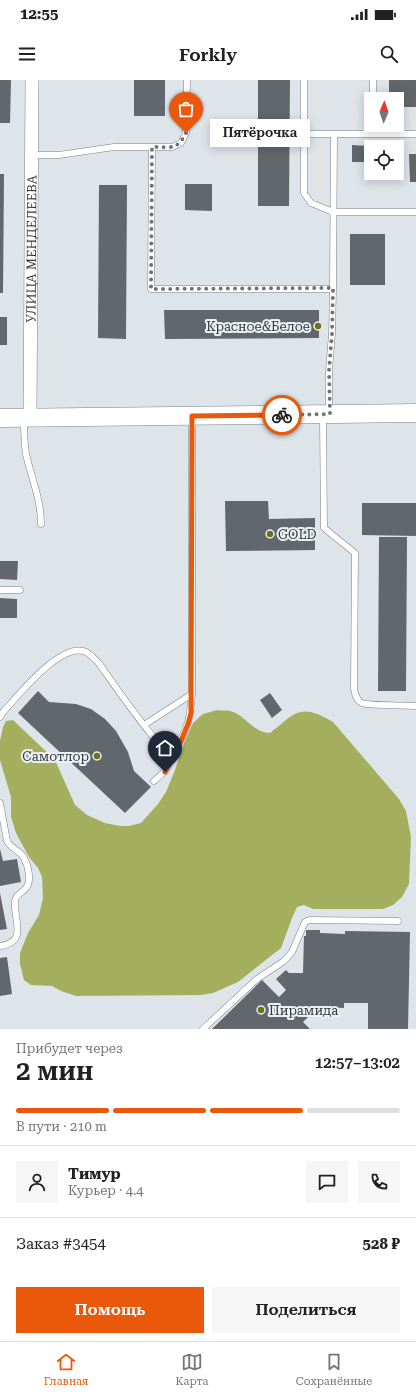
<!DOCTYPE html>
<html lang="ru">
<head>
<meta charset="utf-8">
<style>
	body { margin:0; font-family:"Roboto Serif",serif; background:#f6f6f6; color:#202124; height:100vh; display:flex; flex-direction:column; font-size:15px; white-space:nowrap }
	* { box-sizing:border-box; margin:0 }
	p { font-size:13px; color:#757577 }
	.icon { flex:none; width:22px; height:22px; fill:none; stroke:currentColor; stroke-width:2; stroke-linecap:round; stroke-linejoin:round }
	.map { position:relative; height:949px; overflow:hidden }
	.drawer { display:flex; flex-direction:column; background:#fff; flex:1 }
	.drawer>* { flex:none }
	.needle { width:26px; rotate:2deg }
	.buttons { position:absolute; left:364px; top:12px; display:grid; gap:8px }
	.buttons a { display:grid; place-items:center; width:40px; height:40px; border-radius:0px; background:#fff; box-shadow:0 2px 10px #0003; font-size:20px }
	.pin { position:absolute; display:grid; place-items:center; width:34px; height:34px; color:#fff; margin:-41px -17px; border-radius:50% 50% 50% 0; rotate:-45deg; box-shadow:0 0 4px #0007 }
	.pin .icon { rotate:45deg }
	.courier { position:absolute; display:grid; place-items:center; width:40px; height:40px; margin:-20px; border:3px solid #ea580c; border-radius:50%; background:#fff; color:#222; box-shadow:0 1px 5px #0007 }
	.bubble { position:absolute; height:28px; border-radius:0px; background:#fff; box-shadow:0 2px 10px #0003; font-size:13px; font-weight:600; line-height:28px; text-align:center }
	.overview em { font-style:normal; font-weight:600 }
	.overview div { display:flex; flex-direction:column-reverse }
	.overview { display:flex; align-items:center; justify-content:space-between; height:68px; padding:0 16px }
	h1 { font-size:26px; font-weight:600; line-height:30px }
	.bar { display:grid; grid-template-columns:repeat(4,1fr); gap:6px 4px; align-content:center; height:48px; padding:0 16px }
	.bar i { height:5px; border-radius:3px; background:#e0e0e0 }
	.bar .active { background:#ea580c }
	.bar p { grid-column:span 4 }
	.line { display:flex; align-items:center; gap:10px; padding:0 16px; border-top:1px solid #e0e0e0 }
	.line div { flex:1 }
	.round { display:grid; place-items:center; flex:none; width:42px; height:42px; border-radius:0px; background:#f6f6f6 }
	.button { display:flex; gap:8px; margin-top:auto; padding:8px 16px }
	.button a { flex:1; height:46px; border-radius:0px; background:#ea580c; color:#fff; font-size:16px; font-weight:600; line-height:46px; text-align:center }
	.button a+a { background:#f6f6f6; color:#202124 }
	.status { display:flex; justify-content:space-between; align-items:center; height:28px; padding:0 20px; background:#fff; direction:ltr }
	.status svg { height:11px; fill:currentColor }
	header { display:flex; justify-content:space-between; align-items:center; height:52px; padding:0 16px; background:#fff; font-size:18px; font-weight:600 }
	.dock { display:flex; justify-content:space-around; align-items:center; height:56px; border-top:1px solid #e0e0e0; background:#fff; font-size:11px; color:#757577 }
	.dock a { display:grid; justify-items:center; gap:2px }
	.dock .active { color:#ea580c }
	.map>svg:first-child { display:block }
</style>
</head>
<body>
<div class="status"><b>12:55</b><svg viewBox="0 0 49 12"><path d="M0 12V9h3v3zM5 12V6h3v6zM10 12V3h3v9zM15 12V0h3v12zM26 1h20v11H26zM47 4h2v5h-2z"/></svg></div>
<header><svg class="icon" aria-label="menu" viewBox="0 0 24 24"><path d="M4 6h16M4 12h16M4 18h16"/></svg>Forkly<svg class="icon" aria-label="search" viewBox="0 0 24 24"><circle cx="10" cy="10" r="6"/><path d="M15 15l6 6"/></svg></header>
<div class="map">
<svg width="416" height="949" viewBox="0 0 416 949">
	<rect width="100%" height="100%" fill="#dde4ea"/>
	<path fill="#a4af5e" d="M217,630C221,631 226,630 230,631C246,635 253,653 270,653C295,633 300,622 333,642L399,719L406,731L411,757L409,804L402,817L393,825L383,829H313L304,825L297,827L292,838L281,868L238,902L213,913L201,915L76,916L61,911L52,906L31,905L24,900L20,884V873L28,853L39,835L43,818L42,797L38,788L29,777L16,753L11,737V717L0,680V661L3,647L6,641L13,640L55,680L75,725L87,735L105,743L120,746H129L141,743L158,724L166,712L175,690L184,663L193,643L203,634Z"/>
	<path fill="#61676c" d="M0,0H11L10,43H0Z
		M134,0H165V36H134Z
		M258,0H290L289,126H258Z
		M389,0H416V27H397V19H389Z
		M352,65L369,66V82H352Z
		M409,74H416V102H410Z
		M0,94H4L3,213H0Z
		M185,104H212V131L185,130Z
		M99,105H127L126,259L98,258Z
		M350,154H385V205H350Z
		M164,230H319V258L165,259Z
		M0,237H7V265H0Z
		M225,421H268L269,439L315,438V470L226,471Z
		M362,423H416V456L362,455Z
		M379,457H407L406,611H378Z
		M0,481H18L17,500L0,499Z
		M0,518L17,519V538H0Z
		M38,611L49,622L76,624L91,629L105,639L116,651L128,672L134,691L151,707L125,733L18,633Z
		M270,613L282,630L272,638L260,620Z
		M0,769L3,781L17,779L21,802L0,806Z
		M0,813L7,849L0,850Z
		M306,850H320V853L345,854V851L410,852L408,949H368V923H344V928L318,927L303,942L310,949H212L262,900L279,917L286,910L276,899L286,890L289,893H303L304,856H306Z
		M7,877L12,914L0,916V878Z"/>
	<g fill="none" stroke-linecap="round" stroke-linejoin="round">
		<g stroke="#7b8186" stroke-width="7">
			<path id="service" d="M304,0V113L311,123L333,132H416
				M373,0V19
				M373,45L374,54
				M304,54H334
				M152,67H172L181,63L186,53L187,0
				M31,75H59L114,67H152L151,209H333L332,254L329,290V332
				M333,209L334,54H416
				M323,337L324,448L355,473L354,609C355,614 356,620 362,623C369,626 406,625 416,626
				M24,339C24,351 24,362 26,374C31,397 41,419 41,444
				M0,510H20
				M0,637L3,632C18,616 58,565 83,571C89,572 93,578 98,582C115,606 132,631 151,654C157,662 167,669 169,679C170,689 161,695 154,701
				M144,645L192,614V337
				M169,677C186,655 190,643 192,614
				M0,723L7,761C11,769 21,771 24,778C28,785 32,801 26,808C22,813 16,814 15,821C13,839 29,862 0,866
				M203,949L257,899L284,881L292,872L305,842L310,840L398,841"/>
		</g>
		<g stroke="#7b8186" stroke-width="14">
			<g id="minor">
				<path id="s1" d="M30,337L32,0"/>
			</g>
		</g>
		<g stroke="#7b8186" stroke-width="19">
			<path id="secondary" d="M0,338L416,333"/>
		</g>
		<use href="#service" stroke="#fff" stroke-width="6"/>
		<use href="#minor" stroke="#fff" stroke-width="13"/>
		<use href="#secondary" stroke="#fff" stroke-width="18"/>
	</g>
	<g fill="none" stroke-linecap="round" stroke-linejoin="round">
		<path stroke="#6f7477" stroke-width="4" stroke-dasharray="0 7.2" d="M186,53C177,71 170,67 152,67L151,209L333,208L332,254L329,290L330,334L282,335"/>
		<path stroke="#ea580c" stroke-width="5" d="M165,692L169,685V677L181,661L188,644L191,633L192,336L282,335"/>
	</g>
	<g fill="#6a721b" stroke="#eaf1f7" stroke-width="1.5">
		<circle cx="318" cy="246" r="4"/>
		<circle cx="270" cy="454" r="4"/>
		<circle cx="97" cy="676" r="4"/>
		<circle cx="261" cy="930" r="4"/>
	</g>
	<g text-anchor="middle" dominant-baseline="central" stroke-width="4" stroke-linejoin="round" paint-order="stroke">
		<g font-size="13" fill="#343739" stroke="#eaf1f7">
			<text stroke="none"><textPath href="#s1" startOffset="168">УЛИЦА МЕНДЕЛЕЕВА</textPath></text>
		</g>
		<g font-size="13" fill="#343739" stroke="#eaf1f7" text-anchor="end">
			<text x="310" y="246">Красное&amp;Белое</text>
			<text x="278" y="454" text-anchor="start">GOLD</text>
			<text x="89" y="676">Самотлор</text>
			<text x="269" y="930" text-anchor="start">Пирамида</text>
		</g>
	</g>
</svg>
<div class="buttons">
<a><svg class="needle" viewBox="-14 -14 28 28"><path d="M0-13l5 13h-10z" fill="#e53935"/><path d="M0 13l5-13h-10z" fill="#757577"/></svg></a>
<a><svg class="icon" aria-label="locate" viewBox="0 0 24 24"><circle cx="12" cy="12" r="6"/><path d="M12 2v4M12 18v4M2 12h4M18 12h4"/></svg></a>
</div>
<div class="pin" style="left:186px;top:53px;background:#ea580c"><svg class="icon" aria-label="bag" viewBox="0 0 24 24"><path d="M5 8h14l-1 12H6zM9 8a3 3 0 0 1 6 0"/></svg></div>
<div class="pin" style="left:165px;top:692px;background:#1f2937"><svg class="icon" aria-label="home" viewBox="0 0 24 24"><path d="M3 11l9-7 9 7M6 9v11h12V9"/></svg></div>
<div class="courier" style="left:282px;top:335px"><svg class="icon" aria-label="bike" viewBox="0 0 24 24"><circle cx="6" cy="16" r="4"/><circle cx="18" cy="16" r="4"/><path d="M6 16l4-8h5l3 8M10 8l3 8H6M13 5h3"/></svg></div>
<div class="bubble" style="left:210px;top:39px;width:100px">Пятёрочка</div>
</div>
<section class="drawer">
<div class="overview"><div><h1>2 мин</h1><p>Прибудет через</p></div><em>12:57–13:02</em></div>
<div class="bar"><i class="active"></i><i class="active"></i><i class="active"></i><i></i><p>В пути · 210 m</p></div>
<div class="line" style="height:72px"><a class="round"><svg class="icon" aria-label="person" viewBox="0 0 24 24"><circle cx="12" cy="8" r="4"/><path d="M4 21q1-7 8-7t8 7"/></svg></a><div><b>Тимур</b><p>Курьер · 4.4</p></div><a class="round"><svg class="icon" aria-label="chat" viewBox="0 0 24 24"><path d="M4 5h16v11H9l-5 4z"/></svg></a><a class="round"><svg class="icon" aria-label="phone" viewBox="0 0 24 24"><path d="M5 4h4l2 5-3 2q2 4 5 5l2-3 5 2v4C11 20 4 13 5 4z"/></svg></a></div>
<div class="line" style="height:52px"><div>Заказ #3454</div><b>528 ₽</b></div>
<div class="button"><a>Помощь</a><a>Поделиться</a></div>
</section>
<nav class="dock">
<a class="active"><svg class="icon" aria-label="home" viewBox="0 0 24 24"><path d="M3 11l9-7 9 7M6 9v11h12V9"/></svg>Главная</a>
<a><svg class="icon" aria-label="map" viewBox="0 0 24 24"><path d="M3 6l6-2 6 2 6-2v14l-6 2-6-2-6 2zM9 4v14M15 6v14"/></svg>Карта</a>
<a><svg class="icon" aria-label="saved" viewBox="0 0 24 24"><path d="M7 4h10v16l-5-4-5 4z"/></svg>Сохранённые</a>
</nav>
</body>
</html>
